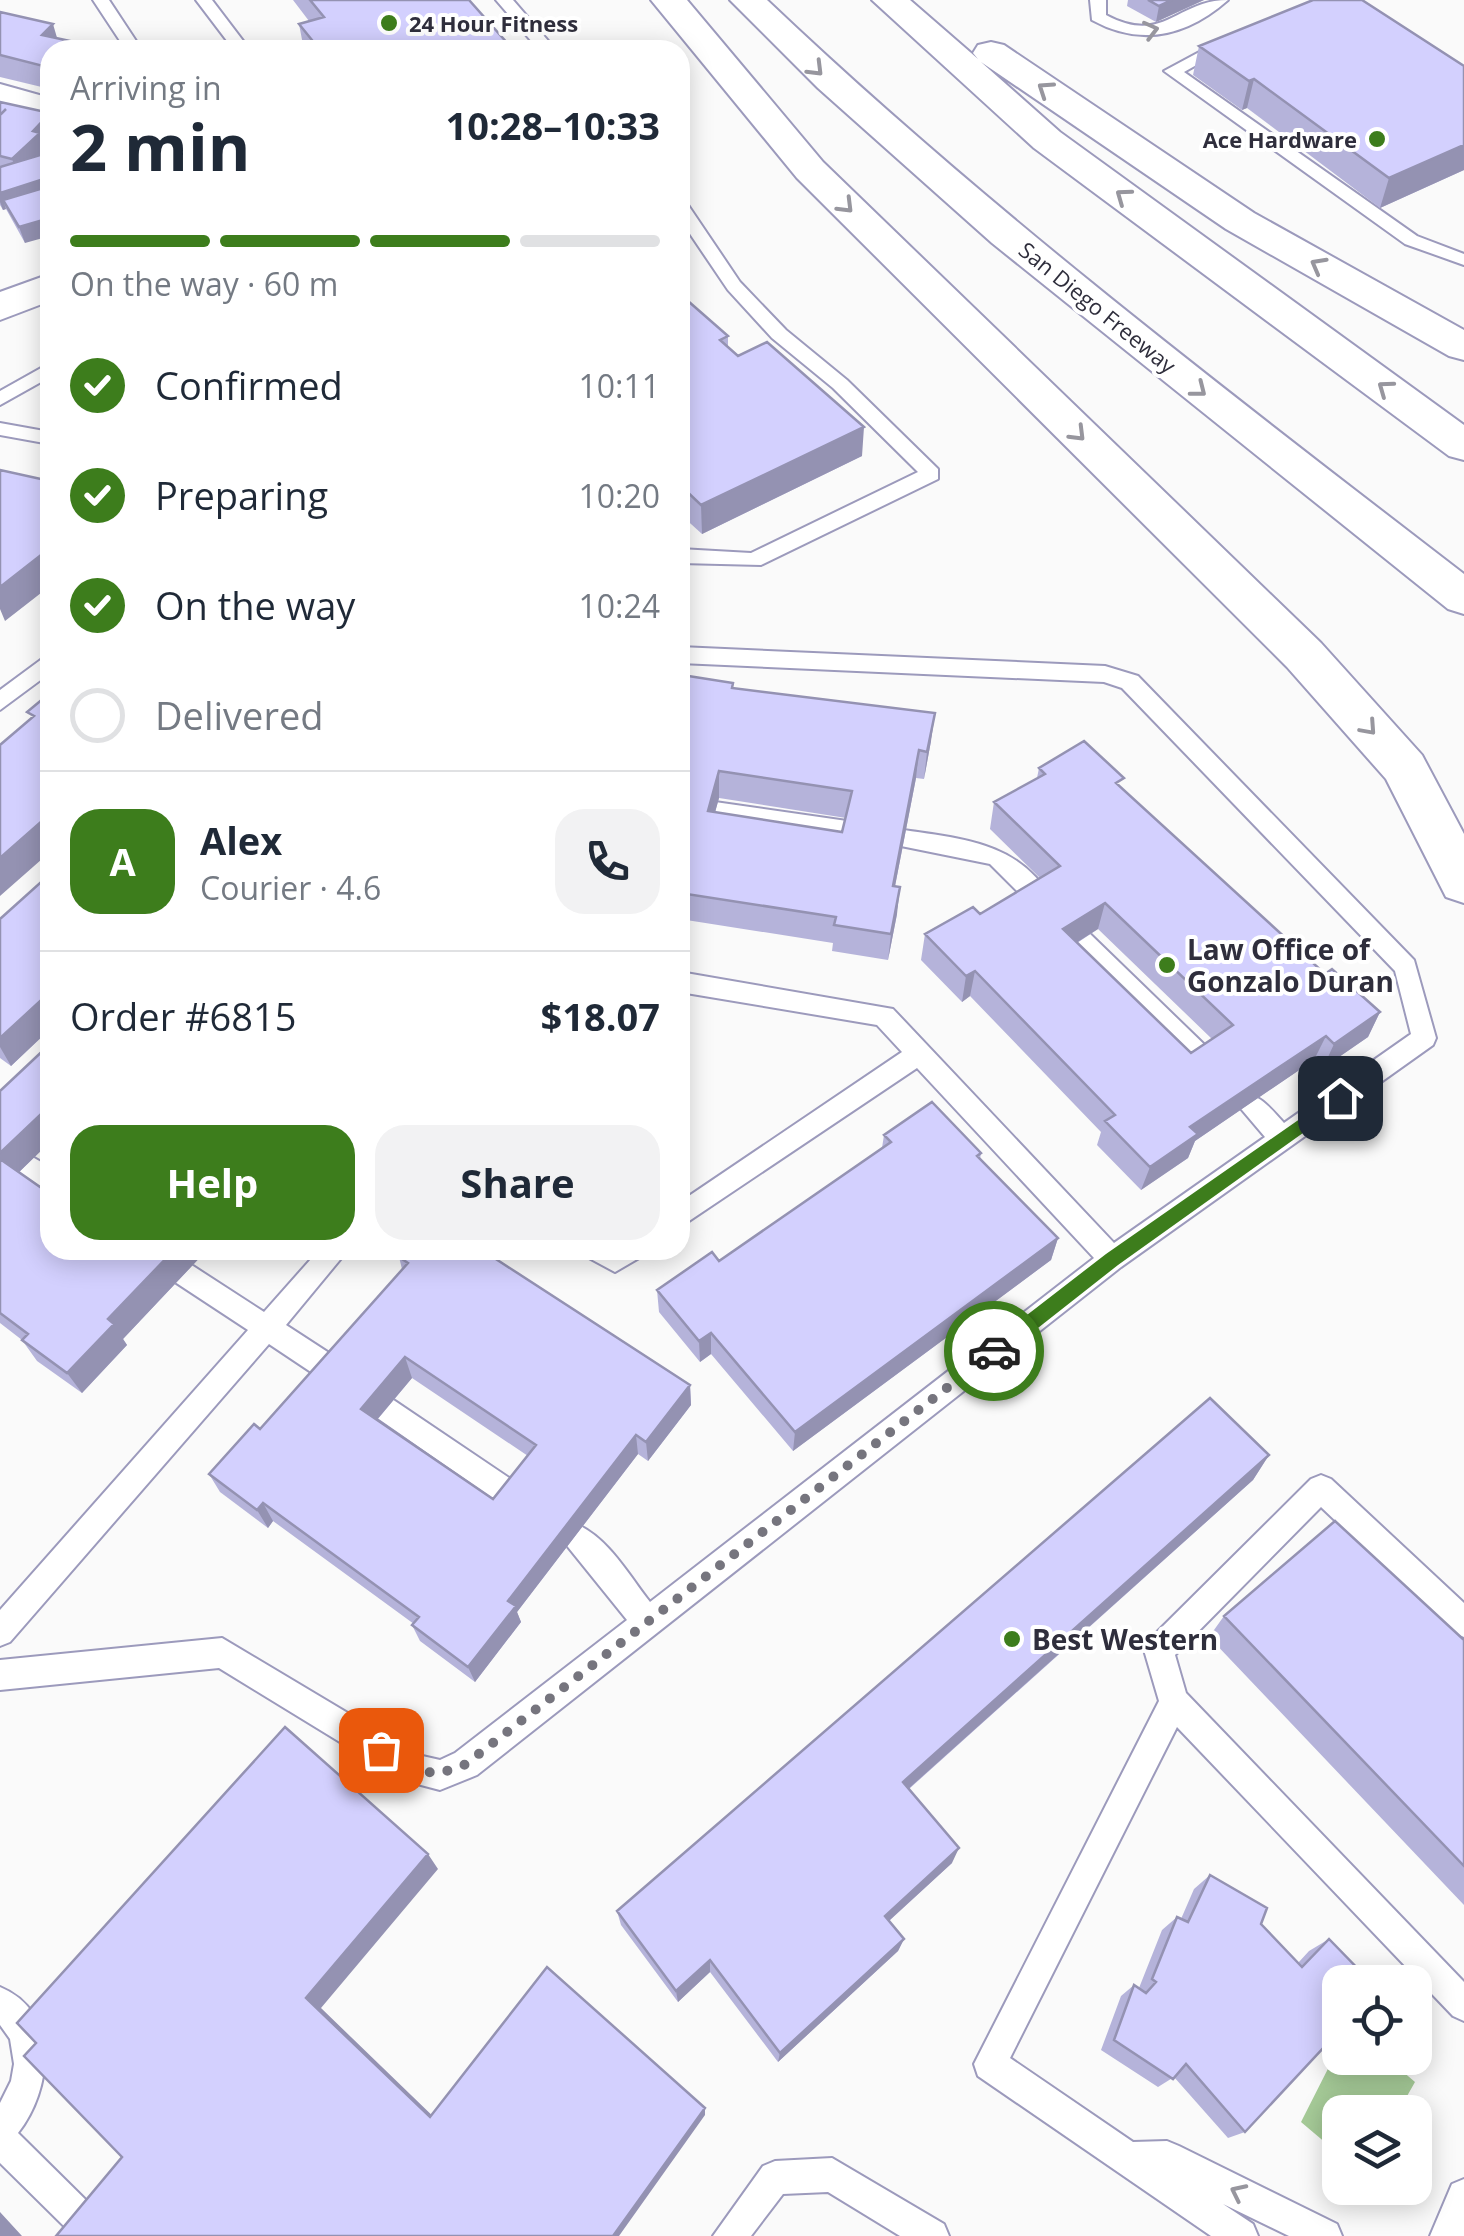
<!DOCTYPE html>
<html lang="en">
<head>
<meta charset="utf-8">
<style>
	body { margin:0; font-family:"Open Sans",sans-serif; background:#f2f2f3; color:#1f2937; height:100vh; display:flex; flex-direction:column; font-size:38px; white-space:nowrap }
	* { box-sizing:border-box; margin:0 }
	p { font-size:32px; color:#747a83 }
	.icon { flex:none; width:55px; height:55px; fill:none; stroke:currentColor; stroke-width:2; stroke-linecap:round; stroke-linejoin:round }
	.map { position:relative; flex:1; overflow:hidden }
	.panel { position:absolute; left:40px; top:40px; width:650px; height:1220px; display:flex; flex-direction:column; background:#fff; border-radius:30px; box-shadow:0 5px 25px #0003 }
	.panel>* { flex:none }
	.buttons { position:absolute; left:1322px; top:1965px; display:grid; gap:20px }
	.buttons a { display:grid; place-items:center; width:110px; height:110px; border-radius:20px; background:#fff; box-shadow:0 5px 25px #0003; font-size:50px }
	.pin { position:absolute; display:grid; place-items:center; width:85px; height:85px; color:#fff; margin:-42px; border-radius:20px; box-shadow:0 5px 15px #0006 }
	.courier { position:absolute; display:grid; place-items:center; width:100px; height:100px; margin:-50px; border:8px solid #3d7d1c; border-radius:50%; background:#fff; color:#222; box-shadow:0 2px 12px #0007 }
	.overview em { font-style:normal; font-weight:700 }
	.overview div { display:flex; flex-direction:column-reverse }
	.overview { display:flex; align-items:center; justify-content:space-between; height:170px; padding:0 30px }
	h1 { font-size:65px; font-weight:700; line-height:75px }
	.bar { display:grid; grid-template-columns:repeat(4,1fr); gap:15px 10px; align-content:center; height:120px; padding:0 30px }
	.bar i { height:12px; border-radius:8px; background:#e0e1e3 }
	.bar .on { background:#3d7d1c }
	.bar p { grid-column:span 4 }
	.line { display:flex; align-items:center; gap:25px; padding:0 30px; border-top:2px solid #e0e1e3 }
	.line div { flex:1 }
	.round { display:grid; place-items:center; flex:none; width:105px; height:105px; border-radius:30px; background:#f2f2f3 }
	ol { padding:0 30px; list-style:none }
	li { display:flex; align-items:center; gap:30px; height:110px }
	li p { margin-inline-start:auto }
	li .icon { padding:10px; border-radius:50%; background:#3d7d1c; color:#fff; stroke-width:4 }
	li:last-child { color:#747a83 }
	li i { width:55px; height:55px; border:5px solid #e0e1e3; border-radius:50% }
	.button { display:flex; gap:20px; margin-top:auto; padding:20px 30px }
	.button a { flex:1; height:115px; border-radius:30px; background:#3d7d1c; color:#fff; font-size:40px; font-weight:700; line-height:115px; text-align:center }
	.button a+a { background:#f2f2f3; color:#1f2937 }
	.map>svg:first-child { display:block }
</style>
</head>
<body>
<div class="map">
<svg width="1464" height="2236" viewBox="0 0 1464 2236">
	<rect width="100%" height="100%" fill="#fafafa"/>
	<path fill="#a6cb98" d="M1340,2045V2058H1387L1415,2082L1398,2112H1340V2155L1301,2122Z"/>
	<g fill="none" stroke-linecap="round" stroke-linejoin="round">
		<g stroke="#9c9abc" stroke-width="4">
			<path id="service" d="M93,0H109L142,50H126Z
				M196,0H212L250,50H234Z
				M496,0H513L556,50H539Z
				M1090,0H1106V15C1164,46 1176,0 1228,0C1187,36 1141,47 1092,20Z
				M1218,42L1232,45L1184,72L1417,236L1464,254V265L1405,244L1164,71Z
				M680,201L686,202L740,282L786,330L847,380L938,469V479L761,565L680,563V549L751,553L918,472L833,388L772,338L728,290L680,219Z
				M50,363V377L0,405V391Z
				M0,423L50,432V444L0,435Z
				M680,647L1105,666L1138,676L1414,960L1436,1038L1433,1045L1121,1267L477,1775L440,1790L402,1780L219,1668L0,1690V1660L222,1638L418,1755L440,1760L455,1753L627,1620L560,1537L564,1527L574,1523C608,1537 628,1574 650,1602L1094,1258L917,1068L680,1227V1202L902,1052L877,1025L680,992V972L893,1009L1114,1243L1265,1137L1237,1104L1240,1097C1259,1090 1272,1111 1284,1123L1411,1034L1395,971L1122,688L1104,682L680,663Z
				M50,653V673L0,710V690Z
				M715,802L847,821L858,830L847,839L715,820L704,811Z
				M904,830C963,839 1020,842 1053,901L1049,907H1033L990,864L896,845L893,839L896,833Z
				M1081,931L1089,933L1215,1055L1218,1062L1215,1069H1197L1073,947L1069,940L1073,933Z
				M27,1154L50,1167V1192L18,1173L14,1165L18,1157Z
				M319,1250H348L286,1325L346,1364L350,1373L346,1382L336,1385L326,1382L269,1344L10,1642L0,1646V1610L248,1330L175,1282L171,1274L175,1266L184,1262L193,1266L264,1312Z
				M585,1250H643L639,1258L615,1272L589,1258Z
				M386,1395L524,1488L528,1497L524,1506L514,1510L504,1506L376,1417L372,1408L376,1399Z
				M1321,1475L1331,1479L1464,1603V1637L1454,1633L1321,1507L1175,1655L1186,1693L1464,1982V2021L1453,2016L1177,1727L1010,2058L1133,2142L1167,2141L1179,2146L1337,2224L1342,2236H1289L1223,2204L1253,2224L1258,2236H1211L978,2076L974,2064L1159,1701L1144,1650L1149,1640L1311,1479Z
				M0,1987C61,2012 52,2090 18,2133L101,2215L106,2227L102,2236H74L0,2163V2103L11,2081L14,2064L10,2039L0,2025Z
				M832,2158L944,2224L949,2236H900L828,2192L783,2194L751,2236H713L763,2166L775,2161Z
				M1464,2179V2236H1430L1452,2184Z"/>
		</g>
		<g stroke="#9c9abc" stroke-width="4">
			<path id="minor" d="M0,84L50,98V118L0,104Z"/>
		</g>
		<g stroke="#9c9abc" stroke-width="4">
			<path id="tertiary" d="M50,274V301L0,320V292Z"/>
		</g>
		<g stroke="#9c9abc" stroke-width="4">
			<path id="motorway" d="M651,0H687L823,162L1321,643L1422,755L1464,834V903L1446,897L1386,779L1287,667L797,178Z
				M730,0H767C986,208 1225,390 1464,574V614L1448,609L992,243L818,88Z
				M872,0H910L978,59L973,53L978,45L991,42L1004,45L1254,213L1464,330V360L1449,356L1226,229L981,62L1060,132L1464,425V460L1449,456L1034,148Z"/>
		</g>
		<use href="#service" fill="#fff" fill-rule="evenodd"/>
		<use href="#minor" fill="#fff" fill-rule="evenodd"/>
		<use href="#tertiary" fill="#fff" fill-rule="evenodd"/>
		<use href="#motorway" fill="#fff" fill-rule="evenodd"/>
	</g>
	<path fill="#b5b3da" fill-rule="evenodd" d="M293,0H469L509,45V50H304L299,24L309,21Z
		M1128,0H1204L1156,22L1127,6Z
		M0,12L50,50V89L0,77Z
		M1199,46L1464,66V170L1380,208L1247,108L1242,110L1193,75Z
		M0,102L50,113V135L43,143L45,149L37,156L25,243L6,209L3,210L0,205Z
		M680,294L728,336V347L862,456L702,534L680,514Z
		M680,682L733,683V688L931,741L924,779L916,778L895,886L897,914L888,960L832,951L833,943L680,919ZM719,798L846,818L842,832L715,812Z
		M1039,768L1121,788L1325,974L1380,1012L1368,1037L1323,1068L1314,1060L1249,1104L1195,1141L1188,1158L1141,1190L1097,1145L1101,1132L970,996L962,1002L921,960L925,934L980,914L1040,878L990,829L994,802L1037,778ZM1098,929L1212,1039L1191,1053L1077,943Z
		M50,874V1040L46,1033L11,1066L0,1058V919Z
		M50,1044V1142L19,1172L50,1250H207L123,1339L127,1345L82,1393L37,1361L22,1340L0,1323V1091Z
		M884,1135L981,1153L980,1159L1058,1238L1051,1260L793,1451L711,1354L700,1362L659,1312L657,1290L719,1261L882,1148Z
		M405,1250H490L492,1258L690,1385L691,1405L648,1461L638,1454L517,1612L521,1622L475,1682L420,1641L412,1625L414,1624L273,1521L268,1528L220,1492L209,1474L260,1429L402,1269L399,1257ZM412,1378L528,1456L493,1499L377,1420Z
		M1269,1455L1253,1480L909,1789L952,1863L889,1921L904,1939L898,1951L778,2062L710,1972L678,2002L621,1925L617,1911Z
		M1224,1616L1464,1640V1905L1209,1637Z
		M1210,1875L1261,1924L1298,1963L1309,1951L1329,1939L1340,1982L1245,2132L1228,2138L1174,2077L1158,2087L1101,2050L1121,1996L1134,1985L1139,1988L1162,1930L1177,1917L1181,1919L1194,1889Z"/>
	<path fill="#9492b2" d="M1172,0H1204L1156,22L1159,6Z
		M53,24L60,48L42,35Z
		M70,41L73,50H61Z
		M50,60V88L43,66Z
		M1254,79L1247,108L1242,110L1249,81Z
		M50,114V135L43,143L45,149L18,175L12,159L33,131Z
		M1464,145V170L1380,208L1389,178Z
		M50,177V195L3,200L6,209L3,210L0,202V193Z
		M50,218V236L25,243L19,227Z
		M864,427L862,456L702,534L701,505Z
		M50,548V586L5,621L0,609V587Z
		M935,713L931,741L924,779L927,752Z
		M919,750L916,778L890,912L893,886Z
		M719,771V798L708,838V811Z
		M50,814V852L0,896V858Z
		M900,887L897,914L888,960L891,934Z
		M1105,903L1098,929L1057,955L1063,929Z
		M975,971L970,996L962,1002L966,976Z
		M50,992V1029L11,1066L0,1047V1038Z
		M1380,1012L1368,1037L1323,1068L1334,1044Z
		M1326,1036L1314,1060L1195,1141L1188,1158L1141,1190L1150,1167L1190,1127Z
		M41,1114L50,1129V1142L11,1180L0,1162V1153Z
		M1058,1238L1051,1260L793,1451L795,1432Z
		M174,1250H207L123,1339L127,1345L82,1393L67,1373L108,1319Z
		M711,1333V1354L700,1362L699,1341Z
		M405,1357L412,1378L370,1428L361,1409Z
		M690,1385L691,1405L648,1461L646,1442Z
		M636,1435L638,1454L517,1612L521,1622L475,1682L468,1667L508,1601Z
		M1269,1455L1253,1480L897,1799L903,1782Z
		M263,1503L273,1521L268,1528L257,1510Z
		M959,1848L952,1863L880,1929L885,1916Z
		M428,1854L438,1869L321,2008L441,2124L430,2117L306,1998Z
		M904,1939L898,1951L778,2062L780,2053Z
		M710,1960V1972L678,2002L676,1991Z
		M705,2108V2115L619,2236H613Z
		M0,2212L22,2236H0Z"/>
	<path fill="#d3d0fe" stroke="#9492b2" stroke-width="2.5" fill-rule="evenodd" d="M310,0H469L509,45L493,50H320L299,24L324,17Z
		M1148,0H1172L1159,6Z
		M1313,0H1362L1464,66V145L1389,178L1254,79L1249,81L1199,46Z
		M0,12L53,24L42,35L70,41L61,50H50V60L43,66L0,55Z
		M0,102L50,113L33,131L40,133L12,159L0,156V115L6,109L0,115Z
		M50,152V177L0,193V167Z
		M50,186V218L19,227L3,200Z
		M680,294L728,336L720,340L738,356L767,342L864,427L701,505L680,485Z
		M0,470L50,481V548L0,587Z
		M682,675L733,683L732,688L935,713L927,752L919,750L893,886L900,887L891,934L834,925L836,917L680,893V682ZM719,771L852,791L842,832L708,811Z
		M50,693V814L0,858V745L34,716L27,712Z
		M1084,741L1124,778L1116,783L1325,974L1332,969L1380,1012L1334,1044L1326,1036L1260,1080L1190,1127L1198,1134L1150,1167L1105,1121L1115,1115L975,971L966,976L925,934L973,907L980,914L1060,866L994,802L1045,774L1039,768ZM1105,903L1233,1025L1191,1053L1063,929Z
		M50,874V992L0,1038V919Z
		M50,1044V1120L41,1114L0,1153V1091Z
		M932,1102L981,1153L977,1156L1058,1238L795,1432L711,1333L699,1341L657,1290L712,1252L719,1261L891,1142L884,1135Z
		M0,1159L50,1194V1250H174L108,1319L114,1324L67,1373L22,1340L28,1334L0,1313Z
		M405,1250H482L690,1385L646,1442L636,1435L508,1601L516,1606L468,1667L412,1625L419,1617L263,1503L257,1510L209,1474L254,1424L260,1429L408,1263L399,1257ZM405,1357L536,1445L493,1499L361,1409Z
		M1210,1398L1269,1455L903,1782L959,1848L885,1916L904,1939L780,2053L710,1960L676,1991L617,1911Z
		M1335,1521L1464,1640V1866L1224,1616Z
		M285,1727L428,1854L306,1998L430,2117L547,1967L705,2108L613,2236H56L122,2157L24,2056L36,2043L17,2023Z
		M1210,1875L1267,1908L1261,1924L1302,1967L1329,1939L1364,1975L1357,1982H1340V2001L1338,2004L1340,2006V2030L1245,2132L1186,2064L1173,2079L1114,2040L1134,1985L1146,1993L1156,1982L1152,1979L1177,1917L1188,1922Z"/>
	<defs><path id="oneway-chevron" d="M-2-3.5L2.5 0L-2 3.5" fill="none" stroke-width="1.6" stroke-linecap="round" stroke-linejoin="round" transform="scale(2.5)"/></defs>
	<g stroke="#97969e">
		<use href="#oneway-chevron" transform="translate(1151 30) rotate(-14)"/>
		<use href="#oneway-chevron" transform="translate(816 69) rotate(45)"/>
		<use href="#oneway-chevron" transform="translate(1045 89) rotate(-146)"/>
		<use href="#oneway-chevron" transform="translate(1123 196) rotate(-144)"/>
		<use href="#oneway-chevron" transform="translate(846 206) rotate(45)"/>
		<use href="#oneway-chevron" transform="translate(1318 265) rotate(-151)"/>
		<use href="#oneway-chevron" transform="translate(1385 388) rotate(-144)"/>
		<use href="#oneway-chevron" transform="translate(1199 390) rotate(38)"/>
		<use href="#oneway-chevron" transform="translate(1078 434) rotate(45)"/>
		<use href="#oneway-chevron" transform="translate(1369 728) rotate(48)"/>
		<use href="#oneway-chevron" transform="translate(1238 2192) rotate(-154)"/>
	</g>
	<path fill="#3d7d1c" d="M1340,1091L1348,1098L1345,1103L1118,1265L1001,1357H988V1345L1106,1254Z"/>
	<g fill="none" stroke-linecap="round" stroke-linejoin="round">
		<path stroke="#76757e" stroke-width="10" stroke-dasharray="0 18" d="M381,1750C415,1770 428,1781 466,1764L994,1351"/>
	</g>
	<g fill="#3d7d1c" stroke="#fff" stroke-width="4">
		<circle cx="389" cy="23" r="10"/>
		<circle cx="1377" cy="139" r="10"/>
		<circle cx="1167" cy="965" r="10"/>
		<circle cx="1012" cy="1639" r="10"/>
	</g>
	<g text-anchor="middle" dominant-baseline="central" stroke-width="8" stroke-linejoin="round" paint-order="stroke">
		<g font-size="22" font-weight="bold" fill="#2f2e3c" stroke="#fff" text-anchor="start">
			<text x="409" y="23">24 Hour Fitness</text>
			<text x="1357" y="139" text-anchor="end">Ace Hardware</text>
		</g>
		<g font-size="22" fill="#2f2e3c" stroke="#fff">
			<text transform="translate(1098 307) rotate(39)">San Diego Freeway</text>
		</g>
		<g font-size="28" font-weight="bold" fill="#2f2e3c" stroke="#fff" text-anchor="start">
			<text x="1187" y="949">Law Office of<tspan x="1187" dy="32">Gonzalo Duran</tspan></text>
			<text x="1032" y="1639">Best Western</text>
		</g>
	</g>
</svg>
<div class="buttons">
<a><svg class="icon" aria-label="locate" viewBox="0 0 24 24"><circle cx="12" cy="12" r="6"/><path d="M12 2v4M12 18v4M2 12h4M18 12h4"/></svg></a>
<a><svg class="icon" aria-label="layers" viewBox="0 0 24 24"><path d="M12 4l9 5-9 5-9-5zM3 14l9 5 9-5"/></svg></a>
</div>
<div class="pin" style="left:381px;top:1750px;background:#ea580c"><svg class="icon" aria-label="bag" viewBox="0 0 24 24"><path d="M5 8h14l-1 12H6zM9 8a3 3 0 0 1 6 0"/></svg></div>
<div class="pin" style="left:1340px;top:1098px;background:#1f2937"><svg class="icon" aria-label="home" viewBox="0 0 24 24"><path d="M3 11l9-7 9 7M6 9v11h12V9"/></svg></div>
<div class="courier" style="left:994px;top:1351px"><svg class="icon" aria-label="car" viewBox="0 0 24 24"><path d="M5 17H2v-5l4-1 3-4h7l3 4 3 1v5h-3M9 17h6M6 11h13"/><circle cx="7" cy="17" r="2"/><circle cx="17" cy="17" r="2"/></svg></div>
<section class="panel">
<div class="overview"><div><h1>2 min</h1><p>Arriving in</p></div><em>10:28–10:33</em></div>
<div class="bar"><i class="on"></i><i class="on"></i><i class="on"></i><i></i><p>On the way · 60 m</p></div>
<ol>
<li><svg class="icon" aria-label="check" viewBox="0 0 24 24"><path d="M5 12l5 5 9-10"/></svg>Confirmed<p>10:11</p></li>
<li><svg class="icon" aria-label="check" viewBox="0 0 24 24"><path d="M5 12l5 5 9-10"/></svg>Preparing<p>10:20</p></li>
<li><svg class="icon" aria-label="check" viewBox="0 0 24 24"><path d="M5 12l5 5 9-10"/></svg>On the way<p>10:24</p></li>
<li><i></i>Delivered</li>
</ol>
<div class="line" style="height:180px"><b class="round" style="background:#3d7d1c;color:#fff">A</b><div><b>Alex</b><p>Courier · 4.6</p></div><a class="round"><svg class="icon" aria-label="phone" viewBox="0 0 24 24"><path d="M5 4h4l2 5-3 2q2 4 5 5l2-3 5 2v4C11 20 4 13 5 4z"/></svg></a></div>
<div class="line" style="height:130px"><div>Order #6815</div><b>$18.07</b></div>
<div class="button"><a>Help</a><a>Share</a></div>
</section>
</div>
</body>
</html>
